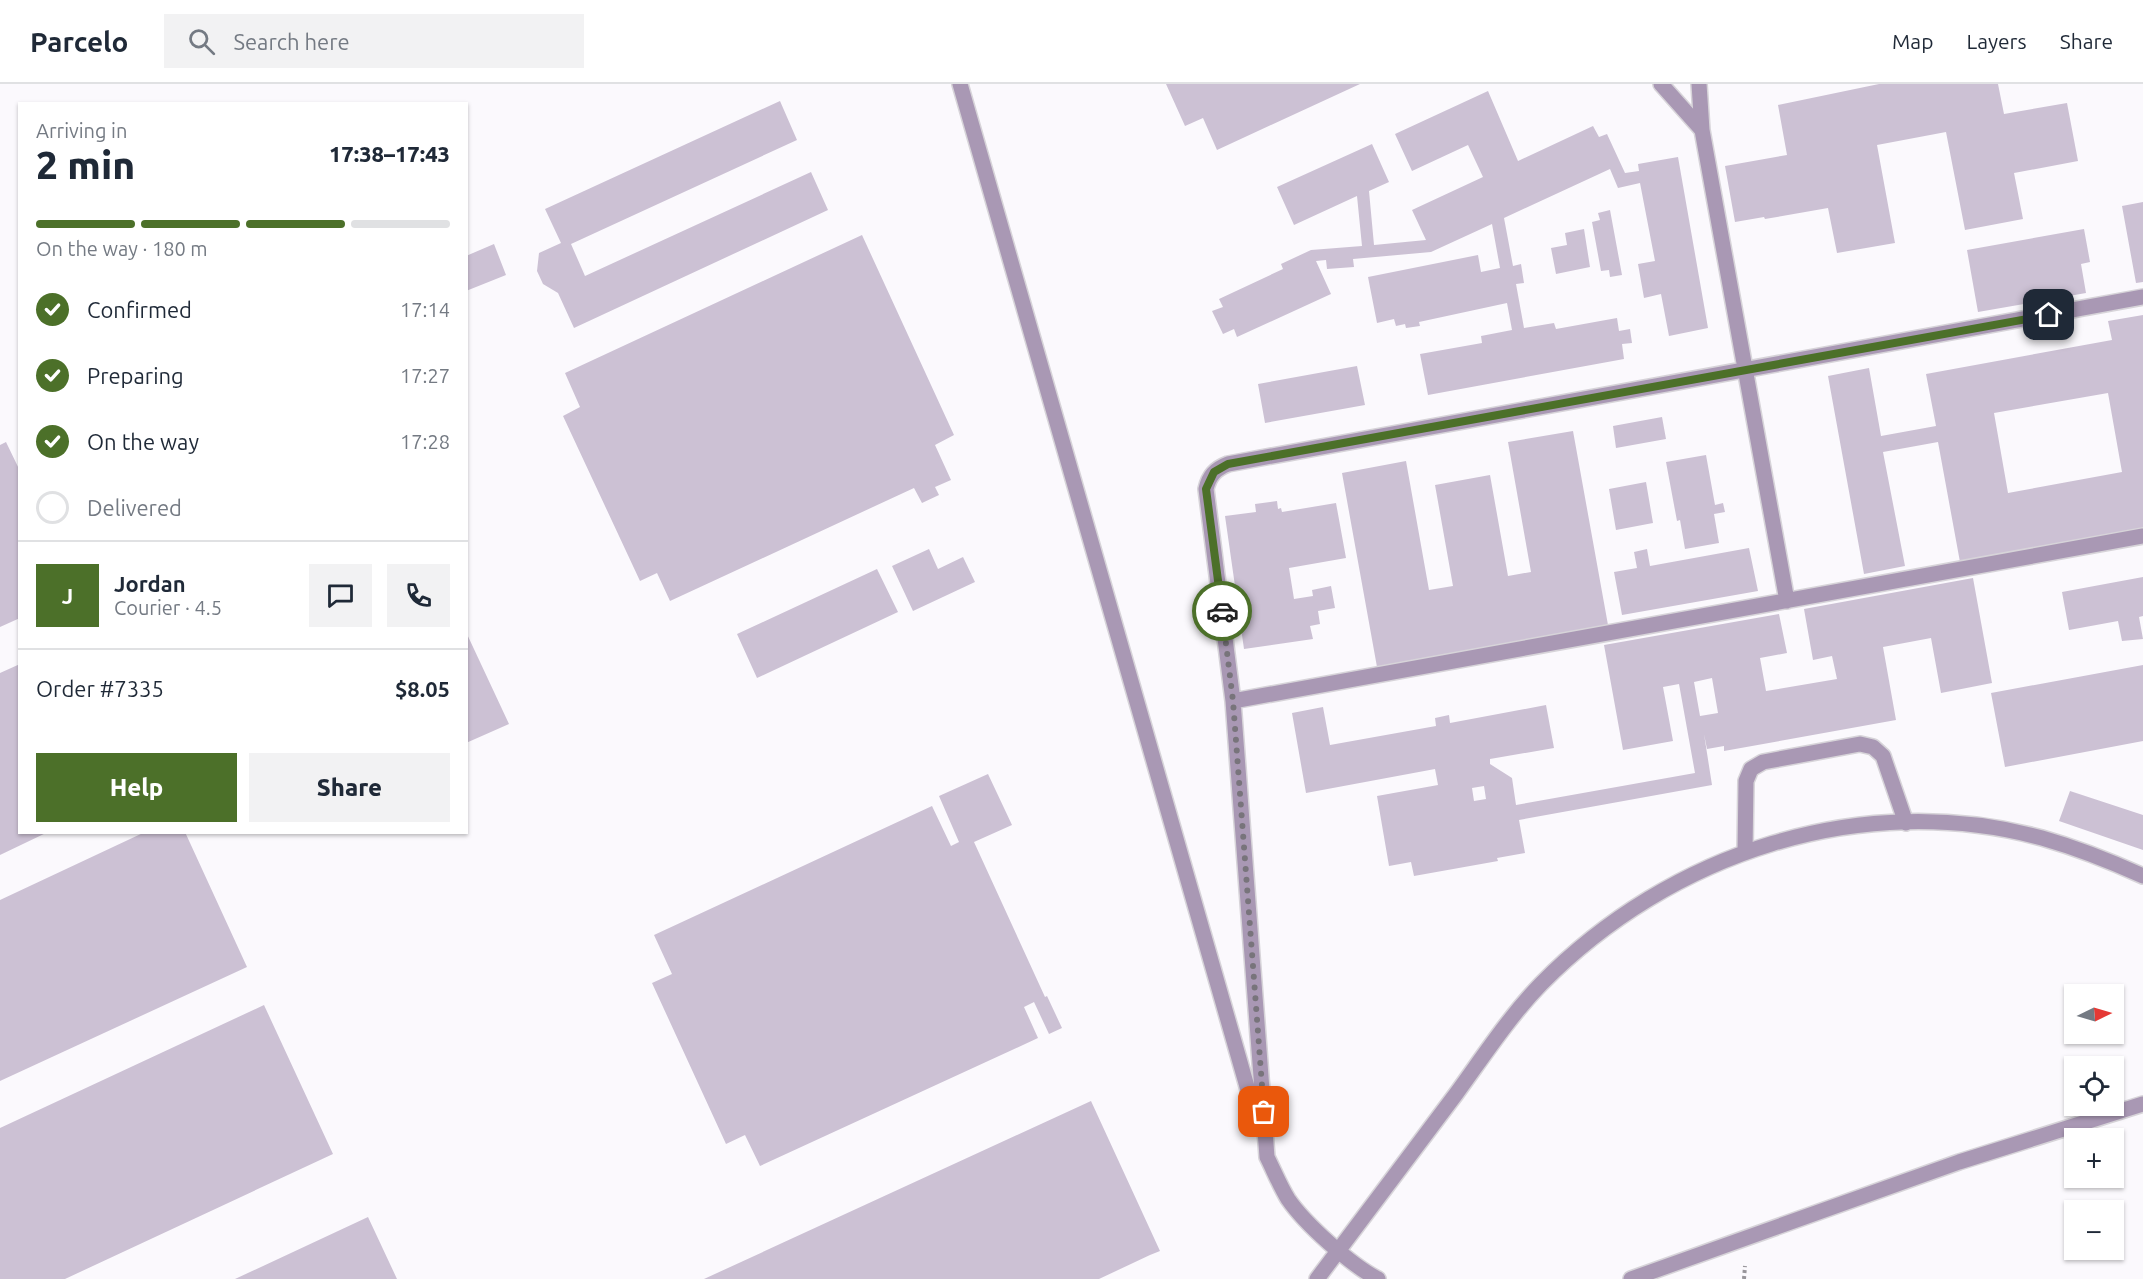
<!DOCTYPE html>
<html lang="en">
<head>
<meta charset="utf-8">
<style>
	body { margin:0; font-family:Ubuntu,sans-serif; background:#f2f2f3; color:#1f2937; height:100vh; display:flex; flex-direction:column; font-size:22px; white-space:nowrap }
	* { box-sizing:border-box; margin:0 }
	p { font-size:20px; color:#747a83 }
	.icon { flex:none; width:33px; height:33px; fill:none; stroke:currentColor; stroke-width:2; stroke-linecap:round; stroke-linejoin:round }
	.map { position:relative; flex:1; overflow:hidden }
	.details { position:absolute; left:18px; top:18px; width:450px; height:732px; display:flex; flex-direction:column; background:#fff; border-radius:0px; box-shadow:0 2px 4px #0004 }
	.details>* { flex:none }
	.needle { width:39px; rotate:85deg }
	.tools { position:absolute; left:2064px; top:900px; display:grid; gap:12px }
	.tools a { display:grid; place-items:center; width:60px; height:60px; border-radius:0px; background:#fff; box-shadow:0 2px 4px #0004; font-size:30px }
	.pin { position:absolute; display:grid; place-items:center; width:51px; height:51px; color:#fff; margin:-26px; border-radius:12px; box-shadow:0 3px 9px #0006 }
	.courier { position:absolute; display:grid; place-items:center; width:60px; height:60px; margin:-30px; border:4px solid #4c7029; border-radius:50%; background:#fff; color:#222; box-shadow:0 2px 8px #0007 }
	.headline em { font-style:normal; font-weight:800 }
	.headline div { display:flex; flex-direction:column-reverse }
	.headline { display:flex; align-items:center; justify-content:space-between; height:102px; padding:0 18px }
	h1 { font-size:39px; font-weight:800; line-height:45px }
	.bar { display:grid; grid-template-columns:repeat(4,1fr); gap:9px 6px; align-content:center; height:72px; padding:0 18px }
	.bar i { height:8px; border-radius:4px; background:#e0e1e3 }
	.bar .selected { background:#4c7029 }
	.bar p { grid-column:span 4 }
	.line { display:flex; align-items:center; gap:15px; padding:0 18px; border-top:2px solid #e0e1e3 }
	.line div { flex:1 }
	.round { display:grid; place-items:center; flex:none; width:63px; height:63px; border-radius:0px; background:#f2f2f3 }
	ol { padding:0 18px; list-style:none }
	li { display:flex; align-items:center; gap:18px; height:66px }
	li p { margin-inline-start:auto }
	li .icon { padding:6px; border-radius:50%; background:#4c7029; color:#fff; stroke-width:4 }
	li:last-child { color:#747a83 }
	li i { width:33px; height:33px; border:3px solid #e0e1e3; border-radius:50% }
	.primary-button { display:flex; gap:12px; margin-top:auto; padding:12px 18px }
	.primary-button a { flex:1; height:69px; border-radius:0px; background:#4c7029; color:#fff; font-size:24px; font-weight:800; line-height:69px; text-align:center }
	.primary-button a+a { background:#f2f2f3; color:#1f2937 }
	header { display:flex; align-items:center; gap:36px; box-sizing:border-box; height:84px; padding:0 30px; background:#fff; border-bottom:2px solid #e0e1e3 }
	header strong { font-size:28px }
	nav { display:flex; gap:33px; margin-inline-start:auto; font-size:21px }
	.search { width:420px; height:54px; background:#f2f2f3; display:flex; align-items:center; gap:15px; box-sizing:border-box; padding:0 21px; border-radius:0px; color:#747a83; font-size:22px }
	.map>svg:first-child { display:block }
</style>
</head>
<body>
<header>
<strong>Parcelo</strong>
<div class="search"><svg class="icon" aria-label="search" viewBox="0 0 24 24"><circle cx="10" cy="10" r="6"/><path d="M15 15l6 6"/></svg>Search here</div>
<nav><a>Map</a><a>Layers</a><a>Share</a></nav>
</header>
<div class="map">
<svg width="2143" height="1195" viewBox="0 0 2143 1195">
	<rect width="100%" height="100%" fill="#fbf9fd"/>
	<path fill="#ccc1d4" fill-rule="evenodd" d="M1166,0H1360L1217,66L1203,34L1185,42Z
		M1879,0H1998L2004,30L2067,19L2078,77L2014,89L2023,135L1965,146L1946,48L1877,61L1895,159L1837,169L1828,124L1765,135L1764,133L1735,138L1725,82L1787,71L1778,21Z
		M1488,7L1518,77L1593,42L1599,53L1607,50L1625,89L1639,87L1638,80L1678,73L1708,244L1669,252L1661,210L1644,214L1638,180L1655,177L1640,99L1618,104L1610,85L1504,134L1513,182L1521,180L1524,199L1516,200L1524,244L1554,239L1556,245L1617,234L1619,247L1630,245L1632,259L1622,260L1624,275L1428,311L1420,270L1482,259L1481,252L1512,246L1507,219L1419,238L1420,242L1406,244L1405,240L1396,242L1394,235L1377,239L1368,193L1478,171L1481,188L1500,184L1492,140L1431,168L1353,175L1354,183L1327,185L1326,176L1316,177L1331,210L1237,253L1234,245L1223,250L1212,227L1223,223L1219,215L1283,185L1281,180L1311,166L1362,162L1357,112L1294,141L1277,103L1372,60L1389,98L1369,107L1374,161L1426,156L1412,126L1483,93L1468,61L1412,87L1395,50Z
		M780,17L797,56L571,160L585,192L811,88L828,126L574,244L558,209L543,200L537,187L539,169L561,159L545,125Z
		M2143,118V198L2136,199L2122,122Z
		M1610,126L1622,191L1610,193L1609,186L1601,187L1592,138L1600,136L1598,129Z
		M1584,145L1590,183L1556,190L1551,164L1567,161L1565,149Z
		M2084,145L2090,178L2081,180L2086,209L1978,228L1967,166Z
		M862,151L954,351L935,361L951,396L935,403L939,411L922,419L914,404L670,517L657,489L640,497L563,332L580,323L565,289Z
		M494,160L506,191L466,207V172Z
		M2143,231V445L1960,478L1938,358L1883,368L1905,482L1864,490L1828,292L1869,284L1881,352L1936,342L1926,290L2112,256L2108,237ZM2108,309L2122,388L2008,409L1994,329Z
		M1357,282L1365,321L1265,339L1258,300Z
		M1662,333L1666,355L1616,364L1613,342Z
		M1573,347L1608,541L1377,583L1342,389L1406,377L1429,506L1453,502L1435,401L1490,391L1508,492L1531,488L1508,358Z
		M6,358L20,387V534L0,543V361Z
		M1706,371L1715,421L1723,419L1725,428L1714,430L1719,459L1685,465L1680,436L1677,437L1666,378Z
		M1646,398L1653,439L1616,446L1609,405Z
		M1277,417L1278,425L1281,424L1282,428L1336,419L1346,474L1289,484L1294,515L1313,512L1312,506L1331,502L1335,524L1318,527L1320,540L1310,542L1313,555L1244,565L1225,432L1256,428L1255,420Z
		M1749,464L1758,507L1622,531L1614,488L1637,484L1634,468L1647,465L1650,482Z
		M929,465L938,485L963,473L975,498L913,527L892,482Z
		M877,485L898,528L757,594L737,550Z
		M2143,493V532L2139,533L2143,555L2122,557L2118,537L2069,546L2062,508Z
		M1973,494L1992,599L1941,609L1931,554L1883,563L1896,636L1724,667V662L1707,665L1704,650L1712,701L1519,736L1525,769L1497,774L1498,777L1414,792L1411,778L1389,782L1377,712L1438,701L1435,685L1306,709L1292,629L1323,623L1330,661L1436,642L1435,634L1449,631L1450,639L1546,621L1554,664L1490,675V680L1512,694L1516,721L1695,689L1679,600L1663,603L1673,657L1623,666L1604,561L1779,530L1787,569L1760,574L1766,607L1837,595L1832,572L1813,576L1804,525ZM1712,594L1718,629L1700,632L1694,598ZM1484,702L1486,715L1474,717L1472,704Z
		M466,548L509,640L466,659Z
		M20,580V748H48L0,771V589Z
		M2143,581V657L2005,683L1991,609Z
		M988,690L1012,741L974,758L1045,913L1047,912L1062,944L1049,950L1034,918L1024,923L1038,954L760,1082L745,1051L726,1060L652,899L672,890L654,851L932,722L951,762L959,758L939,712Z
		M2070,707L2143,731V766L2059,737Z
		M145,748H185L247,883L0,997V816Z
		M264,921L333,1070L65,1195H0V1044Z
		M1091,1017L1160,1167L1150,1171L1099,1195H704Z
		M368,1133L397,1195H235Z"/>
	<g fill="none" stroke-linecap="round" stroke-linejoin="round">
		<g stroke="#d7d4d9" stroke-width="18">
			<path id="minor" d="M960,0L1258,1041
				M1661,0L1702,46
				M1699,0L1702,46L1787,517
				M1233,617L2143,452
				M1745,768L1746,697L1751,685L1763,678L1860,660L1873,663L1883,672L1906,739
				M1317,1195C1363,1133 1410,1072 1456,1010C1483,973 1509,933 1541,900C1670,769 1862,705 2042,754C2077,764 2110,777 2143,792
				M1378,1195C1351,1181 1305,1140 1288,1115C1280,1102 1274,1087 1267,1073L1233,617L1206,405C1209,392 1215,385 1228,380L2143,213
				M1631,1195L1959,1078L2143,1020"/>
		</g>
		<path stroke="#98959b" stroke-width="4" stroke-dasharray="3 3" stroke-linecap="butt" d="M1744,1195L1745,1182"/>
		<use href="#minor" stroke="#a998b4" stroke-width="15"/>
	</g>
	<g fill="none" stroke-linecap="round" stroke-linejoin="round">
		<path stroke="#78747b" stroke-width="6" stroke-dasharray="0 10.8" d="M1222,527L1233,617L1264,1028"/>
		<path stroke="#4c7029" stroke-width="8" d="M1222,527L1206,405L1214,388L1228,380L2049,231"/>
	</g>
</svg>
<div class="tools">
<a><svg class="needle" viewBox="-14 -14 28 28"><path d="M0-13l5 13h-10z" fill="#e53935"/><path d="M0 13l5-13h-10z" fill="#747a83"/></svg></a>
<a><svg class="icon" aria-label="locate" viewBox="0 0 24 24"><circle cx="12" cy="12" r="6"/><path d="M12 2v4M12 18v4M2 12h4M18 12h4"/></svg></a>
<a>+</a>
<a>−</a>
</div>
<div class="pin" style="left:1264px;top:1028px;background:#ea580c"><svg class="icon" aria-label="bag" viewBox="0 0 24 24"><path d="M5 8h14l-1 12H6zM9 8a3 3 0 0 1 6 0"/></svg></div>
<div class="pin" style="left:2049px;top:231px;background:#1f2937"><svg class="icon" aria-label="home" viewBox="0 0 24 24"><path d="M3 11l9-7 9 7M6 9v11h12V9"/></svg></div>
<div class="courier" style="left:1222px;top:527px"><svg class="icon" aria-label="car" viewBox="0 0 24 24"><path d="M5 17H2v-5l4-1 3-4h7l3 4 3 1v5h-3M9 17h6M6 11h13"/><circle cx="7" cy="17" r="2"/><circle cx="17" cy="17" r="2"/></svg></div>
<section class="details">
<div class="headline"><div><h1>2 min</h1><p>Arriving in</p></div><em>17:38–17:43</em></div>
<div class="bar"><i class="selected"></i><i class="selected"></i><i class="selected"></i><i></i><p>On the way · 180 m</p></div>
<ol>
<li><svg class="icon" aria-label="check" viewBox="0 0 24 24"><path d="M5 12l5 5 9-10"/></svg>Confirmed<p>17:14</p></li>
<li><svg class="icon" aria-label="check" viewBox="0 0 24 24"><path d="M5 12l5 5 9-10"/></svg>Preparing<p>17:27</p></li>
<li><svg class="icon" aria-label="check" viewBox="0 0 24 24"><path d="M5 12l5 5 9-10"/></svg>On the way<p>17:28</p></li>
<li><i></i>Delivered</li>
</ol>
<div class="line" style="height:108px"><b class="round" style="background:#4c7029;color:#fff">J</b><div><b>Jordan</b><p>Courier · 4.5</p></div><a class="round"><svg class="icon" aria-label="chat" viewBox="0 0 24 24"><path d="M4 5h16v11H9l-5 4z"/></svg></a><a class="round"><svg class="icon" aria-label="phone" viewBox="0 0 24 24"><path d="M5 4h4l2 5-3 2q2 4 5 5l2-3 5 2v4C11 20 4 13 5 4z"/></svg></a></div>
<div class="line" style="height:78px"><div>Order #7335</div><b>$8.05</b></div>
<div class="primary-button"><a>Help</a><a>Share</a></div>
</section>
</div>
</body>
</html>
